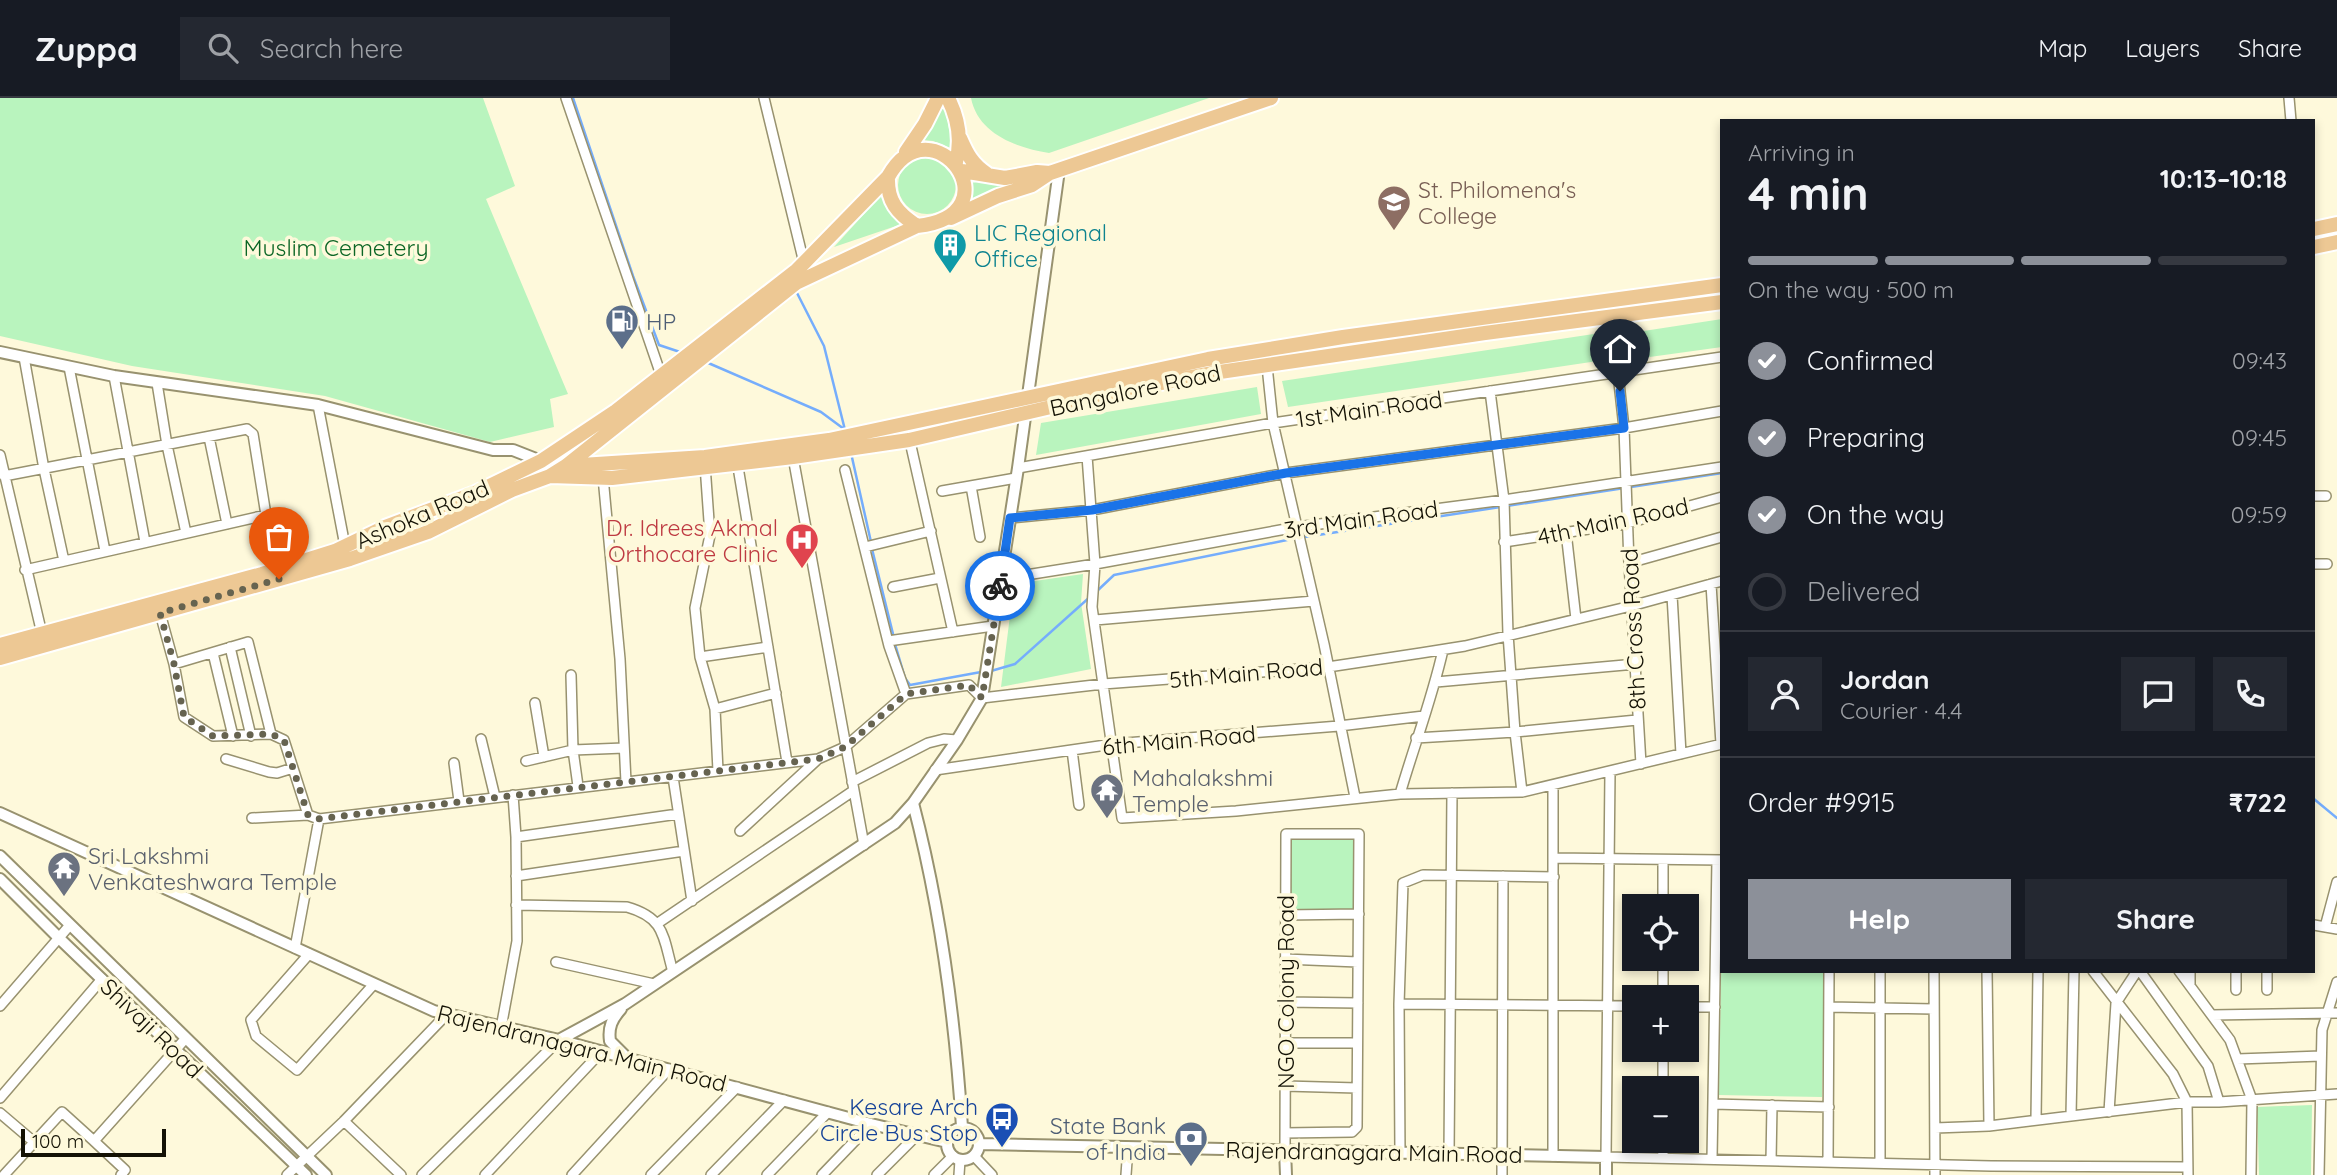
<!DOCTYPE html>
<html lang="en">
<head>
<meta charset="utf-8">
<style>
	body { margin:0; font-family:Quicksand,sans-serif; background:#242831; color:#f1f3f6; height:100vh; display:flex; flex-direction:column; font-size:26px; white-space:nowrap }
	* { box-sizing:border-box; margin:0 }
	p { font-size:23px; color:#9ea1a6 }
	.icon { flex:none; width:38px; height:38px; fill:none; stroke:currentColor; stroke-width:2; stroke-linecap:round; stroke-linejoin:round }
	.map { position:relative; flex:1; overflow:hidden }
	.drawer { position:absolute; left:1720px; top:21px; width:595px; height:854px; display:flex; flex-direction:column; background:#171b24; border-radius:0px; box-shadow:0 4px 10px #0003 }
	.drawer>* { flex:none }
	.fabs { position:absolute; left:1622px; top:796px; display:grid; gap:14px }
	.fabs a { display:grid; place-items:center; width:77px; height:77px; border-radius:0px; background:#171b24; box-shadow:0 4px 10px #0003; font-size:35px }
	.scale { position:absolute; left:21px; bottom:18px; width:145px; box-sizing:border-box; padding-left:7px; border:4px solid #141205; border-top:0; font-size:19px; line-height:24px; white-space:nowrap; color:#141205; -webkit-text-stroke:5px #fef9db; paint-order:stroke }
	.pin { position:absolute; display:grid; place-items:center; width:60px; height:60px; color:#fff; margin:-72px -30px; border-radius:50% 50% 50% 0; rotate:-45deg; box-shadow:0 0 7px #0007 }
	.pin .icon { rotate:45deg }
	.courier { position:absolute; display:grid; place-items:center; width:70px; height:70px; margin:-35px; border:5px solid #1a73e8; border-radius:50%; background:#fff; color:#222; box-shadow:0 2px 9px #0007 }
	.headline em { font-style:normal; font-weight:800 }
	.headline div { display:flex; flex-direction:column-reverse }
	.headline { display:flex; align-items:center; justify-content:space-between; height:119px; padding:0 28px }
	h1 { font-size:46px; font-weight:800; line-height:52px }
	.bar { display:grid; grid-template-columns:repeat(4,1fr); gap:10px 7px; align-content:center; height:84px; padding:0 28px }
	.bar i { height:9px; border-radius:5px; background:#363941 }
	.bar .current { background:#8c9099 }
	.bar p { grid-column:span 4 }
	.line { display:flex; align-items:center; gap:18px; padding:0 28px; border-top:2px solid #363941 }
	.line div { flex:1 }
	.round { display:grid; place-items:center; flex:none; width:74px; height:74px; border-radius:0px; background:#242831 }
	ol { padding:0 28px; list-style:none }
	li { display:flex; align-items:center; gap:21px; height:77px }
	li p { margin-inline-start:auto }
	li .icon { padding:7px; border-radius:50%; background:#8c9099; color:#fff; stroke-width:4 }
	li:last-child { color:#9ea1a6 }
	li i { width:38px; height:38px; border:4px solid #363941; border-radius:50% }
	.primary-button { display:flex; gap:14px; margin-top:auto; padding:14px 28px }
	.primary-button a { flex:1; height:80px; border-radius:0px; background:#8c9099; color:#fff; font-size:28px; font-weight:800; line-height:80px; text-align:center }
	.primary-button a+a { background:#242831; color:#f1f3f6 }
	header { display:flex; align-items:center; gap:42px; box-sizing:border-box; height:98px; padding:0 35px; background:#171b24; border-bottom:2px solid #363941 }
	header strong { font-size:33px }
	nav { display:flex; gap:38px; margin-inline-start:auto; font-size:24px }
	.search { width:490px; height:63px; background:#242831; display:flex; align-items:center; gap:18px; box-sizing:border-box; padding:0 24px; border-radius:0px; color:#9ea1a6; font-size:26px }
	.map>svg:first-child { display:block }
</style>
</head>
<body>
<header>
<strong>Zuppa</strong>
<div class="search"><svg class="icon" aria-label="search" viewBox="0 0 24 24"><circle cx="10" cy="10" r="6"/><path d="M15 15l6 6"/></svg>Search here</div>
<nav><a>Map</a><a>Layers</a><a>Share</a></nav>
</header>
<div class="map">
<svg width="2337" height="1077" viewBox="0 0 2337 1077">
	<rect width="100%" height="100%" fill="#fef9db"/>
	<path fill="#b9f4be" d="M0,0H483L515,88L486,101L568,296L550,301L554,329L490,344L325,298L132,268L0,238Z
		M971,0H1209L1049,55C1017,50 978,36 971,0Z
		M944,5L953,51L933,43L922,42L936,23Z
		M898 87a29 29 0 1 1 58 0a29 29 0 1 1-58 0Z
		M972,79L987,86L1003,87L966,106L971,97Z
		M883,95C887,109 891,117 902,126L834,149Z
		M1722,221V249L1628,262L1624,236Z
		M1607,234L1611,261L1288,309L1282,283Z
		M1257,289L1261,316L1036,357L1041,325Z
		M1083,476L1081,505L1091,571L1001,589L1014,486Z
		M1353,740V811H1291L1290,742Z
		M1722,823V873H1824L1822,999L1719,997Z
		M2312,1007L2311,1077H2259L2257,1009Z"/>
	<g fill="none" stroke-linecap="round" stroke-linejoin="round">
		<path stroke="#75adfc" stroke-width="2.5" d="M573,0L633,178L659,247L680,254
			M795,191L824,248L845,332
			M706,264L821,314L844,331
			M851,355L871,444
			M872,451L894,540
			M1096,494L1114,477L1292,441L1722,375
			M895,546L905,580L910,587L981,574
			M991,573L1015,566L1091,498
			M2314,701L2337,720"/>
		<g stroke="#98926f" stroke-width="12">
			<path id="minor" d="M566,0L661,277
				M764,0L804,165
				M2289,0L2291,23
				M1610,203L1624,330L1629,465L1641,666
				M24,259L44,371L64,463
				M1267,268L1273,325L1324,546L1355,699
				M69,269L105,453
				M114,278L145,444
				M157,285L167,347L186,435
				M1490,293L1504,402L1508,536L1515,634L1522,694
				M318,307L345,448
				M906,326L953,534
				M209,339L227,426
				M0,357L42,536
				M1087,358L1095,466L1092,509L1122,720L1236,713L1400,696L1522,694L1722,646
				M793,359L864,747
				M737,363L787,664
				M705,367L710,437L695,510L700,559L715,611L718,673
				M1018,370L1273,325L1722,259
				M845,372L889,548L906,596
				M4,378L247,331L253,336L266,417L25,472
				M603,379L620,561L626,684
				M971,388L980,439
				M942,393L1016,380
				M2314,398H2326
				M1010,420L1092,412L1286,375L1624,330L1722,313
				M1566,434L1576,521
				M1504,444L1628,425L1722,399
				M865,449L931,433
				M1629,465L1722,439
				M2314,466H2327
				M1001,481L1095,466L1297,429L1504,402L1722,369
				M1711,486L1721,646
				M893,489L940,480
				M1672,497L1681,656
				M160,515L174,566L184,619L213,638L271,636L284,642L308,717L319,721L818,661L845,649L906,596L969,587L982,600L1103,586L1328,569L1421,555L1465,548L1631,508L1722,483
				M1095,522L1314,503
				M888,543L993,528
				M230,549L251,638
				M213,555L233,638
				M700,559L768,549
				M174,566L248,544L271,636
				M571,577L573,652L578,688
				M1436,584L1636,566
				M535,605L544,659
				M715,611L776,595
				M1416,640L1515,634L1637,622
				M481,641L495,699
				M1072,652L1079,707
				M226,661L269,674L277,675L293,670
				M526,663L573,652L624,650
				M454,665L459,703
				M935,672L1113,646L1339,628L1424,618
				M1610,674L1606,1059L1991,1068L2188,1069
				M673,679L692,803
				M852,684L928,645L944,641L957,642
				M1400,696C1414,648 1432,601 1443,552
				M252,720L308,717
				M740,733L818,661
				M516,739L678,716
				M1553,760L1722,762
				M516,778L684,753
				M516,807L627,809C666,820 663,840 673,874
				M1663,808V762
				M1285,817L1359,816
				M658,825L853,693
				M2314,827L2337,831
				M2325,829L2337,784
				M295,850L319,721
				M309,856L251,922L256,938L297,972L374,886
				M1285,861L1358,864
				M556,864L654,886
				M1934,873L1935,1077
				M1987,873L1989,1028
				M2093,873L2173,976L2187,1004L2188,1077
				M2140,873L2208,968L2219,1004
				M2179,873L2230,942L2252,1002L2251,1077
				M2190,873V888
				M2236,873V892
				M2267,873V892
				M1663,900V861
				M1285,904L1358,905
				M1399,906L1634,908
				M0,908L70,827
				M1687,909H1715
				M1829,909L1934,911
				M2212,917L2337,915
				M501,930L517,843L516,739L513,697
				M1285,945H1357
				M2237,961L2321,958
				M1285,988L1357,990
				M1663,990V952
				M0,1000L102,881
				M1713,1006L1829,1009
				M2109,1014L2116,905L2137,873
				M0,1015L34,1044
				M2071,1018L2074,873
				M2036,1022L2038,873
				M344,1023L401,1077
				M1935,1030L1989,1028L2187,1004H2219L2337,996
				M1285,1052L1286,736H1359L1357,1029L1352,1034L1285,1035
				M1400,1055L1399,906L1403,785L1423,777L1554,779
				M1449,1056L1452,695
				M974,1058L992,1077
				M1553,1058V687
				M1663,1060V1043
				M1712,1061L1717,762
				M1771,1063L1772,1007
				M1828,1064L1829,873
				M1880,1065V873
				M4,1077L62,1014L94,1043
				M121,1077L125,1072L94,1043L186,940
				M287,1077L344,1023L446,917
				M422,1077L559,942
				M485,1077L602,953
				M572,1077L669,971
				M651,1077L737,989
				M711,1077L784,1002
				M767,1077L828,1014
				M822,1077L871,1026
				M877,1077L917,1037
				M934,1077L953,1058
				M959,1077L960,1062
				M1126,1077L1128,1049
				M1502,1077L1503,778
				M2319,1077L2322,932L2337,884"/>
		</g>
		<g stroke="#98926f" stroke-width="14">
			<path id="tertiary" d="M0,254L114,278L318,307L493,352H513L541,363
				M913,705C941,812 955,920 962,1029
				M0,715L434,913L559,942L871,1026L947,1044
				M0,758L326,1077
				M0,781L62,843L306,1077
				M621,911C612,921 608,929 610,943L625,958
				M559,942L625,906L895,725L913,705L957,642L982,600L1018,370L1059,72
				M947 1046a16 16 0 1 1 32 0a16 16 0 1 1-32 0Z
				M979,1046L1606,1059V1077
				M1285,1052L1286,1077"/>
		</g>
		<g stroke="#fff" stroke-width="18">
			<path id="primary" d="M948,0C958,20 962,42 956,64
				M960,40C967,56 972,66 987,76
				M906,54L925,26L938,0
				M962,73L1005,80L1037,74L1050,75
				M951,120L998,98L1032,87L1050,75L1271,0
				M2314,131L2337,126
				M2314,149L2337,144
				M566,368L705,359L829,342L1208,261L1343,239L1722,187
				M550,378L612,380L793,359L909,342L1124,292L1213,275L1485,235L1722,204
				M0,547L262,476L335,453L385,429L473,396L541,363L616,313L797,172L888,79C932,0 1019,117 917,128C897,115 887,103 888,79
				M0,560L350,461L428,434L512,392L550,378L566,368L796,185L917,128"/>
		</g>
		<use href="#minor" stroke="#fff" stroke-width="9"/>
		<use href="#tertiary" stroke="#fff" stroke-width="10"/>
		<use href="#primary" stroke="#edc894" stroke-width="14"/>
	</g>
	<g fill="none" stroke-linecap="round" stroke-linejoin="round">
		<path stroke="#666350" stroke-width="7" stroke-dasharray="0 12.6" d="M279,481L160,515L174,566L184,619L213,638L271,636L284,642L308,717L318,721L818,661L845,649L906,596L969,587L982,600L1000,488"/>
		<path stroke="#1a73e8" stroke-width="9" d="M1000,488L1010,420L1092,412L1286,375L1624,330L1620,293"/>
	</g>
	<defs>
		<g id="university-pin" transform="scale(1.75)"><path d="M0 17L-7.5 6A9.5 9.5 0 1 1 7.5 6Z" fill="#8d6e63" stroke="#fef9db"/><path d="M0-5L7-2L0 1L-7-2ZM-4 1L0 2.5L4 1V4Q0 6-4 4Z" fill="#fff"/></g>
		<g id="building-pin" transform="scale(1.75)"><path d="M0 17L-7.5 6A9.5 9.5 0 1 1 7.5 6Z" fill="#0f9aa8" stroke="#fef9db"/><path d="M-4-6H4V6H1V3H-1V6H-4ZM-2.5-4.3h1.7v1.8h-1.7ZM.8-4.3h1.7v1.8H.8ZM-2.5-1h1.7V.8h-1.7ZM.8-1h1.7V.8H.8Z" fill="#fff"/></g>
		<g id="fuel-pin" transform="scale(1.75)"><path d="M0 17L-7.5 6A9.5 9.5 0 1 1 7.5 6Z" fill="#5c6f8a" stroke="#fef9db"/><path d="M-5.5-6h7V0h2V4h1.3V-2.5L3-4.5l.8-.8L6-3V5H2.5V1h-1V6h-7ZM-4.2-4.7v3.2H.2V-4.7Z" fill="#fff"/></g>
		<g id="hospital-pin" transform="scale(1.75)"><path d="M0 17L-7.5 6A9.5 9.5 0 1 1 7.5 6Z" fill="#e0444e" stroke="#fef9db"/><path d="M-5-5h3v3.5h4V-5h3V5h-3V1.5h-4V5h-3Z" fill="#fff"/></g>
		<g id="temple-pin" transform="scale(1.75)"><path d="M0 17L-7.5 6A9.5 9.5 0 1 1 7.5 6Z" fill="#6b7280" stroke="#fef9db"/><path d="M0-6L5-2H3V0L6.5 2.5H4V6H1.5V3h-3V6H-4V2.5H-6.5L-3 0V-2H-5Z" fill="#fff"/></g>
		<g id="bus-pin" transform="scale(1.75)"><path d="M0 17L-7.5 6A9.5 9.5 0 1 1 7.5 6Z" fill="#1a4fb4" stroke="#fef9db"/><path d="M-5-6H5V4H4V6H2V4H-2V6H-4V4H-5ZM-3.5-4V0h7V-4ZM-3.5 1.2v1.5H-2V1.2ZM2 1.2v1.5H3.5V1.2Z" fill="#fff"/></g>
		<g id="bank-pin" transform="scale(1.75)"><path d="M0 17L-7.5 6A9.5 9.5 0 1 1 7.5 6Z" fill="#5c6f8a" stroke="#fef9db"/><path d="M-6-4H6V4H-6ZM0-2.3a2.3 2.3 0 1 0 0 4.6a2.3 2.3 0 1 0 0-4.6Z" fill="#fff"/></g>
	</defs>
	<g fill-rule="evenodd">
		<use href="#university-pin" x="1394" y="104"/>
		<use href="#building-pin" x="950" y="147"/>
		<use href="#fuel-pin" x="622" y="223"/>
		<use href="#hospital-pin" x="802" y="442"/>
		<use href="#temple-pin" x="1107" y="692"/>
		<use href="#temple-pin" x="64" y="770"/>
		<use href="#bus-pin" x="1002" y="1021"/>
		<use href="#bank-pin" x="1191" y="1040"/>
	</g>
	<g text-anchor="middle" dominant-baseline="central" stroke-width="7" stroke-linejoin="round" paint-order="stroke">
		<g font-size="23" fill="#785e54" stroke="#fef9db" text-anchor="start">
			<text x="1418" y="91">St. Philomena's<tspan x="1418" dy="26">College</tspan></text>
		</g>
		<g font-size="23" fill="#0d838f" stroke="#fef9db" text-anchor="start">
			<text x="974" y="134">LIC Regional<tspan x="974" dy="26">Office</tspan></text>
		</g>
		<g font-size="23" fill="#0c6625" stroke="#fef9db">
			<text x="336" y="149">Muslim Cemetery</text>
		</g>
		<g font-size="23" fill="#4e5e75" stroke="#fef9db" text-anchor="start">
			<text x="646" y="223">HP</text>
			<text x="1166" y="1027" text-anchor="end">State Bank<tspan x="1166" dy="26">of India</tspan></text>
		</g>
		<g font-size="23" fill="#141205" stroke="#fef9db">
			<text transform="translate(1135 292) rotate(-12)">Bangalore Road</text>
			<text transform="translate(1369 311) rotate(-8)">1st Main Road</text>
			<text transform="translate(422 416) rotate(-23)">Ashoka Road</text>
			<text transform="translate(1361 421) rotate(-8)">3rd Main Road</text>
			<text transform="translate(1613 423) rotate(-12)">4th Main Road</text>
			<text transform="translate(1633 531) rotate(-93)">8th Cross Road</text>
			<text transform="translate(1246 575) rotate(-5)">5th Main Road</text>
			<text transform="translate(1179 642) rotate(-5)">6th Main Road</text>
			<text transform="translate(1285 894) rotate(-90)">NGO Colony Road</text>
			<text transform="translate(152 930) rotate(44)">Shivaji Road</text>
			<text transform="translate(582 950) rotate(14)">Rajendranagara Main Road</text>
			<text transform="translate(1374 1054) rotate(1)">Rajendranagara Main Road</text>
		</g>
		<g font-size="23" fill="#be3a42" stroke="#fef9db" text-anchor="end">
			<text x="778" y="429">Dr. Idrees Akmal<tspan x="778" dy="26">Orthocare Clinic</tspan></text>
		</g>
		<g font-size="23" fill="#5b616d" stroke="#fef9db" text-anchor="start">
			<text x="1132" y="679">Mahalakshmi<tspan x="1132" dy="26">Temple</tspan></text>
			<text x="88" y="757">Sri Lakshmi<tspan x="88" dy="26">Venkateshwara Temple</tspan></text>
		</g>
		<g font-size="23" fill="#164399" stroke="#fef9db" text-anchor="end">
			<text x="978" y="1008">Kesare Arch<tspan x="978" dy="26">Circle Bus Stop</tspan></text>
		</g>
	</g>
</svg>
<div class="fabs">
<a><svg class="icon" aria-label="locate" viewBox="0 0 24 24"><circle cx="12" cy="12" r="6"/><path d="M12 2v4M12 18v4M2 12h4M18 12h4"/></svg></a>
<a>+</a>
<a>−</a>
</div>
<div class="scale">100 m</div>
<div class="pin" style="left:279px;top:481px;background:#ea580c"><svg class="icon" aria-label="bag" viewBox="0 0 24 24"><path d="M5 8h14l-1 12H6zM9 8a3 3 0 0 1 6 0"/></svg></div>
<div class="pin" style="left:1620px;top:293px;background:#1f2937"><svg class="icon" aria-label="home" viewBox="0 0 24 24"><path d="M3 11l9-7 9 7M6 9v11h12V9"/></svg></div>
<div class="courier" style="left:1000px;top:488px"><svg class="icon" aria-label="bike" viewBox="0 0 24 24"><circle cx="6" cy="16" r="4"/><circle cx="18" cy="16" r="4"/><path d="M6 16l4-8h5l3 8M10 8l3 8H6M13 5h3"/></svg></div>
<section class="drawer">
<div class="headline"><div><h1>4 min</h1><p>Arriving in</p></div><em>10:13–10:18</em></div>
<div class="bar"><i class="current"></i><i class="current"></i><i class="current"></i><i></i><p>On the way · 500 m</p></div>
<ol>
<li><svg class="icon" aria-label="check" viewBox="0 0 24 24"><path d="M5 12l5 5 9-10"/></svg>Confirmed<p>09:43</p></li>
<li><svg class="icon" aria-label="check" viewBox="0 0 24 24"><path d="M5 12l5 5 9-10"/></svg>Preparing<p>09:45</p></li>
<li><svg class="icon" aria-label="check" viewBox="0 0 24 24"><path d="M5 12l5 5 9-10"/></svg>On the way<p>09:59</p></li>
<li><i></i>Delivered</li>
</ol>
<div class="line" style="height:126px"><a class="round"><svg class="icon" aria-label="person" viewBox="0 0 24 24"><circle cx="12" cy="8" r="4"/><path d="M4 21q1-7 8-7t8 7"/></svg></a><div><b>Jordan</b><p>Courier · 4.4</p></div><a class="round"><svg class="icon" aria-label="chat" viewBox="0 0 24 24"><path d="M4 5h16v11H9l-5 4z"/></svg></a><a class="round"><svg class="icon" aria-label="phone" viewBox="0 0 24 24"><path d="M5 4h4l2 5-3 2q2 4 5 5l2-3 5 2v4C11 20 4 13 5 4z"/></svg></a></div>
<div class="line" style="height:91px"><div>Order #9915</div><b>₹722</b></div>
<div class="primary-button"><a>Help</a><a>Share</a></div>
</section>
</div>
</body>
</html>
